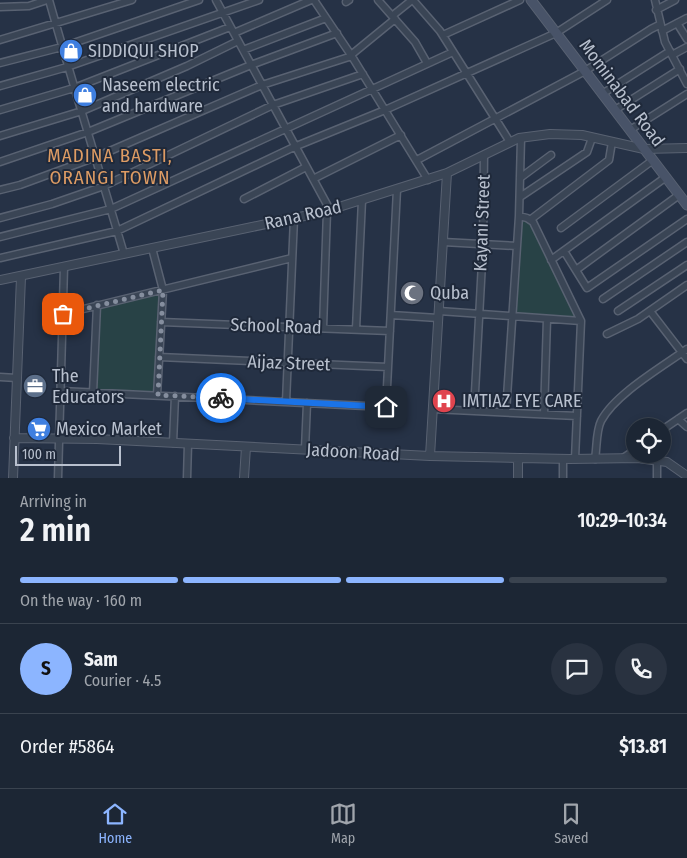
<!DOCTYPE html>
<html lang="en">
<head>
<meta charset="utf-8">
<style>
	body { margin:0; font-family:"Fira Sans Condensed",sans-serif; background:#293240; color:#f1f3f6; height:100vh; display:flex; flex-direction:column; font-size:19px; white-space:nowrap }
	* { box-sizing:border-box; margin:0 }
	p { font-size:16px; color:#a0a5ac }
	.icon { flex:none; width:28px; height:28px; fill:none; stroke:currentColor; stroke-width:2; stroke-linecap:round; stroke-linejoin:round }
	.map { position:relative; height:478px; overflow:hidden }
	.drawer { display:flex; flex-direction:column; background:#1c2634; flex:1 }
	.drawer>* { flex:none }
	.tools { position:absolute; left:626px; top:418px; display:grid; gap:10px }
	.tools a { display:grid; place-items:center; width:45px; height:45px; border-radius:50%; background:#1c2634; box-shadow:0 2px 8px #0003,0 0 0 1px #3a434f; font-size:25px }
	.scale { position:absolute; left:15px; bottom:12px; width:106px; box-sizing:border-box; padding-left:5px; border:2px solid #b8c0ce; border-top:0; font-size:14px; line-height:18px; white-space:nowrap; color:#b8c0ce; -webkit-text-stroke:4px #1f293a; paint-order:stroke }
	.pin { position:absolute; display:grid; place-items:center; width:42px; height:42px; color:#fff; margin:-21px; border-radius:10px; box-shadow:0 2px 8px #0006 }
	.courier { position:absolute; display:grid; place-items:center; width:50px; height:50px; margin:-25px; border:4px solid #1a73e8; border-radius:50%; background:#fff; color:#222; box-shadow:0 1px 6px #0007 }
	.headline em { font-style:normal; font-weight:600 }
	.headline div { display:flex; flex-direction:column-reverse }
	.headline { display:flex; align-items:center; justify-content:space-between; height:85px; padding:0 20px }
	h1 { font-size:32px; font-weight:600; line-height:38px }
	.bar { display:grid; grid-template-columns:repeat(4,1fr); gap:8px 5px; align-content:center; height:60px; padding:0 20px }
	.bar i { height:6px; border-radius:4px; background:#3a434f }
	.bar .on { background:#8cb5ff }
	.bar p { grid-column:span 4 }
	.line { display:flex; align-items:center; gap:12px; padding:0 20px; border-top:1px solid #3a434f }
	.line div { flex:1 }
	.round { display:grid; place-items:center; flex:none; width:52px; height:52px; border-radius:26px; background:#293240 }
	.tab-bar { display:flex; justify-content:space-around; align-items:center; height:70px; border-top:1px solid #3a434f; background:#1c2634; font-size:14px; color:#a0a5ac }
	.tab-bar a { display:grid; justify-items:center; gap:2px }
	.tab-bar .on { color:#8cb5ff }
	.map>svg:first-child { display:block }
</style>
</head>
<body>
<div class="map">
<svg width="687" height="478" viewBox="0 0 687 478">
	<rect width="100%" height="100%" fill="#263246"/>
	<path fill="#284246" d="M519,216L533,222L581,321L514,316Z
		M159,291L157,395L93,393L97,305Z"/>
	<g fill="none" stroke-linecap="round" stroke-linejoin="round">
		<g stroke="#596272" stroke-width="9">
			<path id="minor" d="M49,0C73,85 99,169 124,254
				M216,0L330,210
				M314,0L351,55L428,180
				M378,0L415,42L427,63
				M413,0L440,31L510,142
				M655,0L665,42L687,84
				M346,2L349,0
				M0,7L29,6L47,0
				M656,10L675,0
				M392,16L412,0
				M677,23L687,39
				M662,31L687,18
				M234,33L311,0
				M443,35L520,0
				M0,40L132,0
				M243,50L326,18
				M351,55L395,19
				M672,55L687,47
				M0,63L62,47L199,0
				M0,86L67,67L259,0
				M602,94L670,51
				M0,110L74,88L230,27
				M615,110L680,69
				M630,130L687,94
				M0,136L82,111L187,66L238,41
				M417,160L585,71L651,29L659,25
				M0,162L88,132L251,65L337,33
				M520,178L551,155
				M313,179L401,135
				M0,190L20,185L96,157L262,85L352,56
				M520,197L587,152L592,138
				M244,199L306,167
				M519,216L527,218L533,222L581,321L575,459
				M0,218L52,204L104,186L273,105L363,74
				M530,220L609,160L612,142
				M561,228L653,160
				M0,237L111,209L453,52
				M443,242L517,246
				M152,248L163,290L157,395
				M564,251L587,288L687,219
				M0,258L117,231L294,147L385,110L556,33L607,0
				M551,260L666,177
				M576,270L679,195
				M603,299L687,242
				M439,311L581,321
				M618,311L687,265
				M650,311L687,359
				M63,314L292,258
				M391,315L438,318
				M161,322L390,331
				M323,328L327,211
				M356,329L362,200
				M607,334L638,319L687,285
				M159,357L388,367
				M0,377L17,378
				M61,391L386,407L397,189
				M93,393L97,305
				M286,402L294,218
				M433,409L577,416
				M474,411L483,244L484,155
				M506,412L519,216L521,138
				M544,414L547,319
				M678,419L687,427
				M662,430L687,413
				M173,443L175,396
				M305,449L307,403
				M623,458L635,450
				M563,459V478
				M595,459C597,447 596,431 601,421C615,394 662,367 687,349
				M657,461V478
				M58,478L64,267
				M187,478L188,444"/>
		</g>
		<g stroke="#596272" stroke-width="10">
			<path id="tertiary" d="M0,280L323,212L447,173L519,138L550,134L582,135L644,149L687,148
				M14,438L97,439L430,456L570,459L638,458L667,462L687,476
				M430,456L447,173
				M518,458V478
				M13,478L21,277
				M244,478L246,447"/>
		</g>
		<g stroke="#596272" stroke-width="11">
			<path id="secondary" d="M531,0L687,205"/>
		</g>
		<use href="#minor" stroke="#3a4555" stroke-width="6"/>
		<use href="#tertiary" stroke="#3a4555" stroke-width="8"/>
		<use href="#secondary" stroke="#485368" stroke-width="9"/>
	</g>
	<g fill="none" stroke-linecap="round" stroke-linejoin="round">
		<path stroke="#858e9e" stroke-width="5" stroke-dasharray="0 9" d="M63,314L163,290L158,395L221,398"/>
		<path stroke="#1a73e8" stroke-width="6" d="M221,398L386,407"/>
	</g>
	<defs>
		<g id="shop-disc" transform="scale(1.25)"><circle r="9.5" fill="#3f7fe0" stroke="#1f293a"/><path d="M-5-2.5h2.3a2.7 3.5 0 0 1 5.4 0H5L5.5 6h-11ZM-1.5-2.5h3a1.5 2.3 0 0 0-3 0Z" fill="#fff"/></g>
		<g id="mosque-disc" transform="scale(1.25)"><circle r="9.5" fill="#6b7280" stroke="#1f293a"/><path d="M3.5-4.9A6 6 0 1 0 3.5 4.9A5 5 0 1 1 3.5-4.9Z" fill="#fff"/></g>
		<g id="office-disc" transform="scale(1.25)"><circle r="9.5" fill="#5c6f8a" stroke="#1f293a"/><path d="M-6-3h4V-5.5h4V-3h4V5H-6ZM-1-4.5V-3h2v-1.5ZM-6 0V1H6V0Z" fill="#fff"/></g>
		<g id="hospital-disc" transform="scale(1.25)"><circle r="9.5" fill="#e0444e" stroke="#1f293a"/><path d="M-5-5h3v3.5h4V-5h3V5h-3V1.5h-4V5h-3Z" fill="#fff"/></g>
		<g id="supermarket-disc" transform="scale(1.25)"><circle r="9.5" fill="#3f7fe0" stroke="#1f293a"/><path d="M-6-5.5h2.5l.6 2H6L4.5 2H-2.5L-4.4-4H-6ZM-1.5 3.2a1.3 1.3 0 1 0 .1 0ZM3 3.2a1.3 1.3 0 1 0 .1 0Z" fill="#fff"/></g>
	</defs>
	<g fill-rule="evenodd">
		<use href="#shop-disc" x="71" y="51"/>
		<use href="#shop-disc" x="85" y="95"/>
		<use href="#mosque-disc" x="412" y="293"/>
		<use href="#office-disc" x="35" y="386"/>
		<use href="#hospital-disc" x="444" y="401"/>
		<use href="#supermarket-disc" x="39" y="429"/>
	</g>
	<g text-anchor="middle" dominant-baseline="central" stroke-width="4" stroke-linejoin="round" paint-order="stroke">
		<g font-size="18" fill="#b8c0ce" stroke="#1f293a" text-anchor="start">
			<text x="88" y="51">SIDDIQUI SHOP</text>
			<text x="102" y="85">Naseem electric<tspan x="102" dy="21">and hardware</tspan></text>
			<text x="430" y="293">Quba</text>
			<text x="52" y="376">The<tspan x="52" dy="21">Educators</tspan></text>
			<text x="462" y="401">IMTIAZ EYE CARE</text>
			<text x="56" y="429">Mexico Market</text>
		</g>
		<g font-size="18" fill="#b8c0ce" stroke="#1f293a">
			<text transform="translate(622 93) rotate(53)">Mominabad Road</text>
			<text transform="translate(303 215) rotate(-13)">Rana Road</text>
			<text transform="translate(482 223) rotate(-88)">Kayani Street</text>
			<text transform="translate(276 326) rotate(2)">School Road</text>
			<text transform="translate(289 363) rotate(2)">Aijaz Street</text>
			<text transform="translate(353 452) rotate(3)">Jadoon Road</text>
		</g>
		<g font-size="19" letter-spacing="1" fill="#de9c64" stroke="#1f293a">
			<text x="110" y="155">MADINA BASTI,<tspan x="110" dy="22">ORANGI TOWN</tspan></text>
		</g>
	</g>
</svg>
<div class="tools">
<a><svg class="icon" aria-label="locate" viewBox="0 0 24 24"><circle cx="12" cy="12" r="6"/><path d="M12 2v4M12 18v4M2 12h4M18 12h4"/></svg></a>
</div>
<div class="scale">100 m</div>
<div class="pin" style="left:63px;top:314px;background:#ea580c"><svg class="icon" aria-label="bag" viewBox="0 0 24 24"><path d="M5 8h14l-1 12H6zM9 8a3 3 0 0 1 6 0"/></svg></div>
<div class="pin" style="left:386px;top:407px;background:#1f2937"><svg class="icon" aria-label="home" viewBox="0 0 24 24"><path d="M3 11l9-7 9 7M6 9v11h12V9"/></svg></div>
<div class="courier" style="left:221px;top:398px"><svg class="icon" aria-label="bike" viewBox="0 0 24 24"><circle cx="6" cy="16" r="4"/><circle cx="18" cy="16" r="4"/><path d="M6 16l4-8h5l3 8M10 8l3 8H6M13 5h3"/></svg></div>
</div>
<section class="drawer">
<div class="headline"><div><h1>2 min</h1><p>Arriving in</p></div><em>10:29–10:34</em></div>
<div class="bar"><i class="on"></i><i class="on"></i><i class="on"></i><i></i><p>On the way · 160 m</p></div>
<div class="line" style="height:90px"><b class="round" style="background:#8cb5ff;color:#111">S</b><div><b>Sam</b><p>Courier · 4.5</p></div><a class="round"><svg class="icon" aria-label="chat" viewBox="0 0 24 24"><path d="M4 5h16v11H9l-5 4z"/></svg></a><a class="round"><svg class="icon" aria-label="phone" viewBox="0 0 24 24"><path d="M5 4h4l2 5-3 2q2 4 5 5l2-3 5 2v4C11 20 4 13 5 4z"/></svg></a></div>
<div class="line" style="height:65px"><div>Order #5864</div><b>$13.81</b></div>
</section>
<nav class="tab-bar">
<a class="on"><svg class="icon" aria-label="home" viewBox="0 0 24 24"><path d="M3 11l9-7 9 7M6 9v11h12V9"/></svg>Home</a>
<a><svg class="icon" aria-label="map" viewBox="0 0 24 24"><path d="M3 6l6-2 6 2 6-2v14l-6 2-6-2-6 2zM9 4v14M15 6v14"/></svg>Map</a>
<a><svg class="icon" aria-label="saved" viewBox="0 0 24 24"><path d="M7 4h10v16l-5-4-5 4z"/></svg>Saved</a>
</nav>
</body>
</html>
